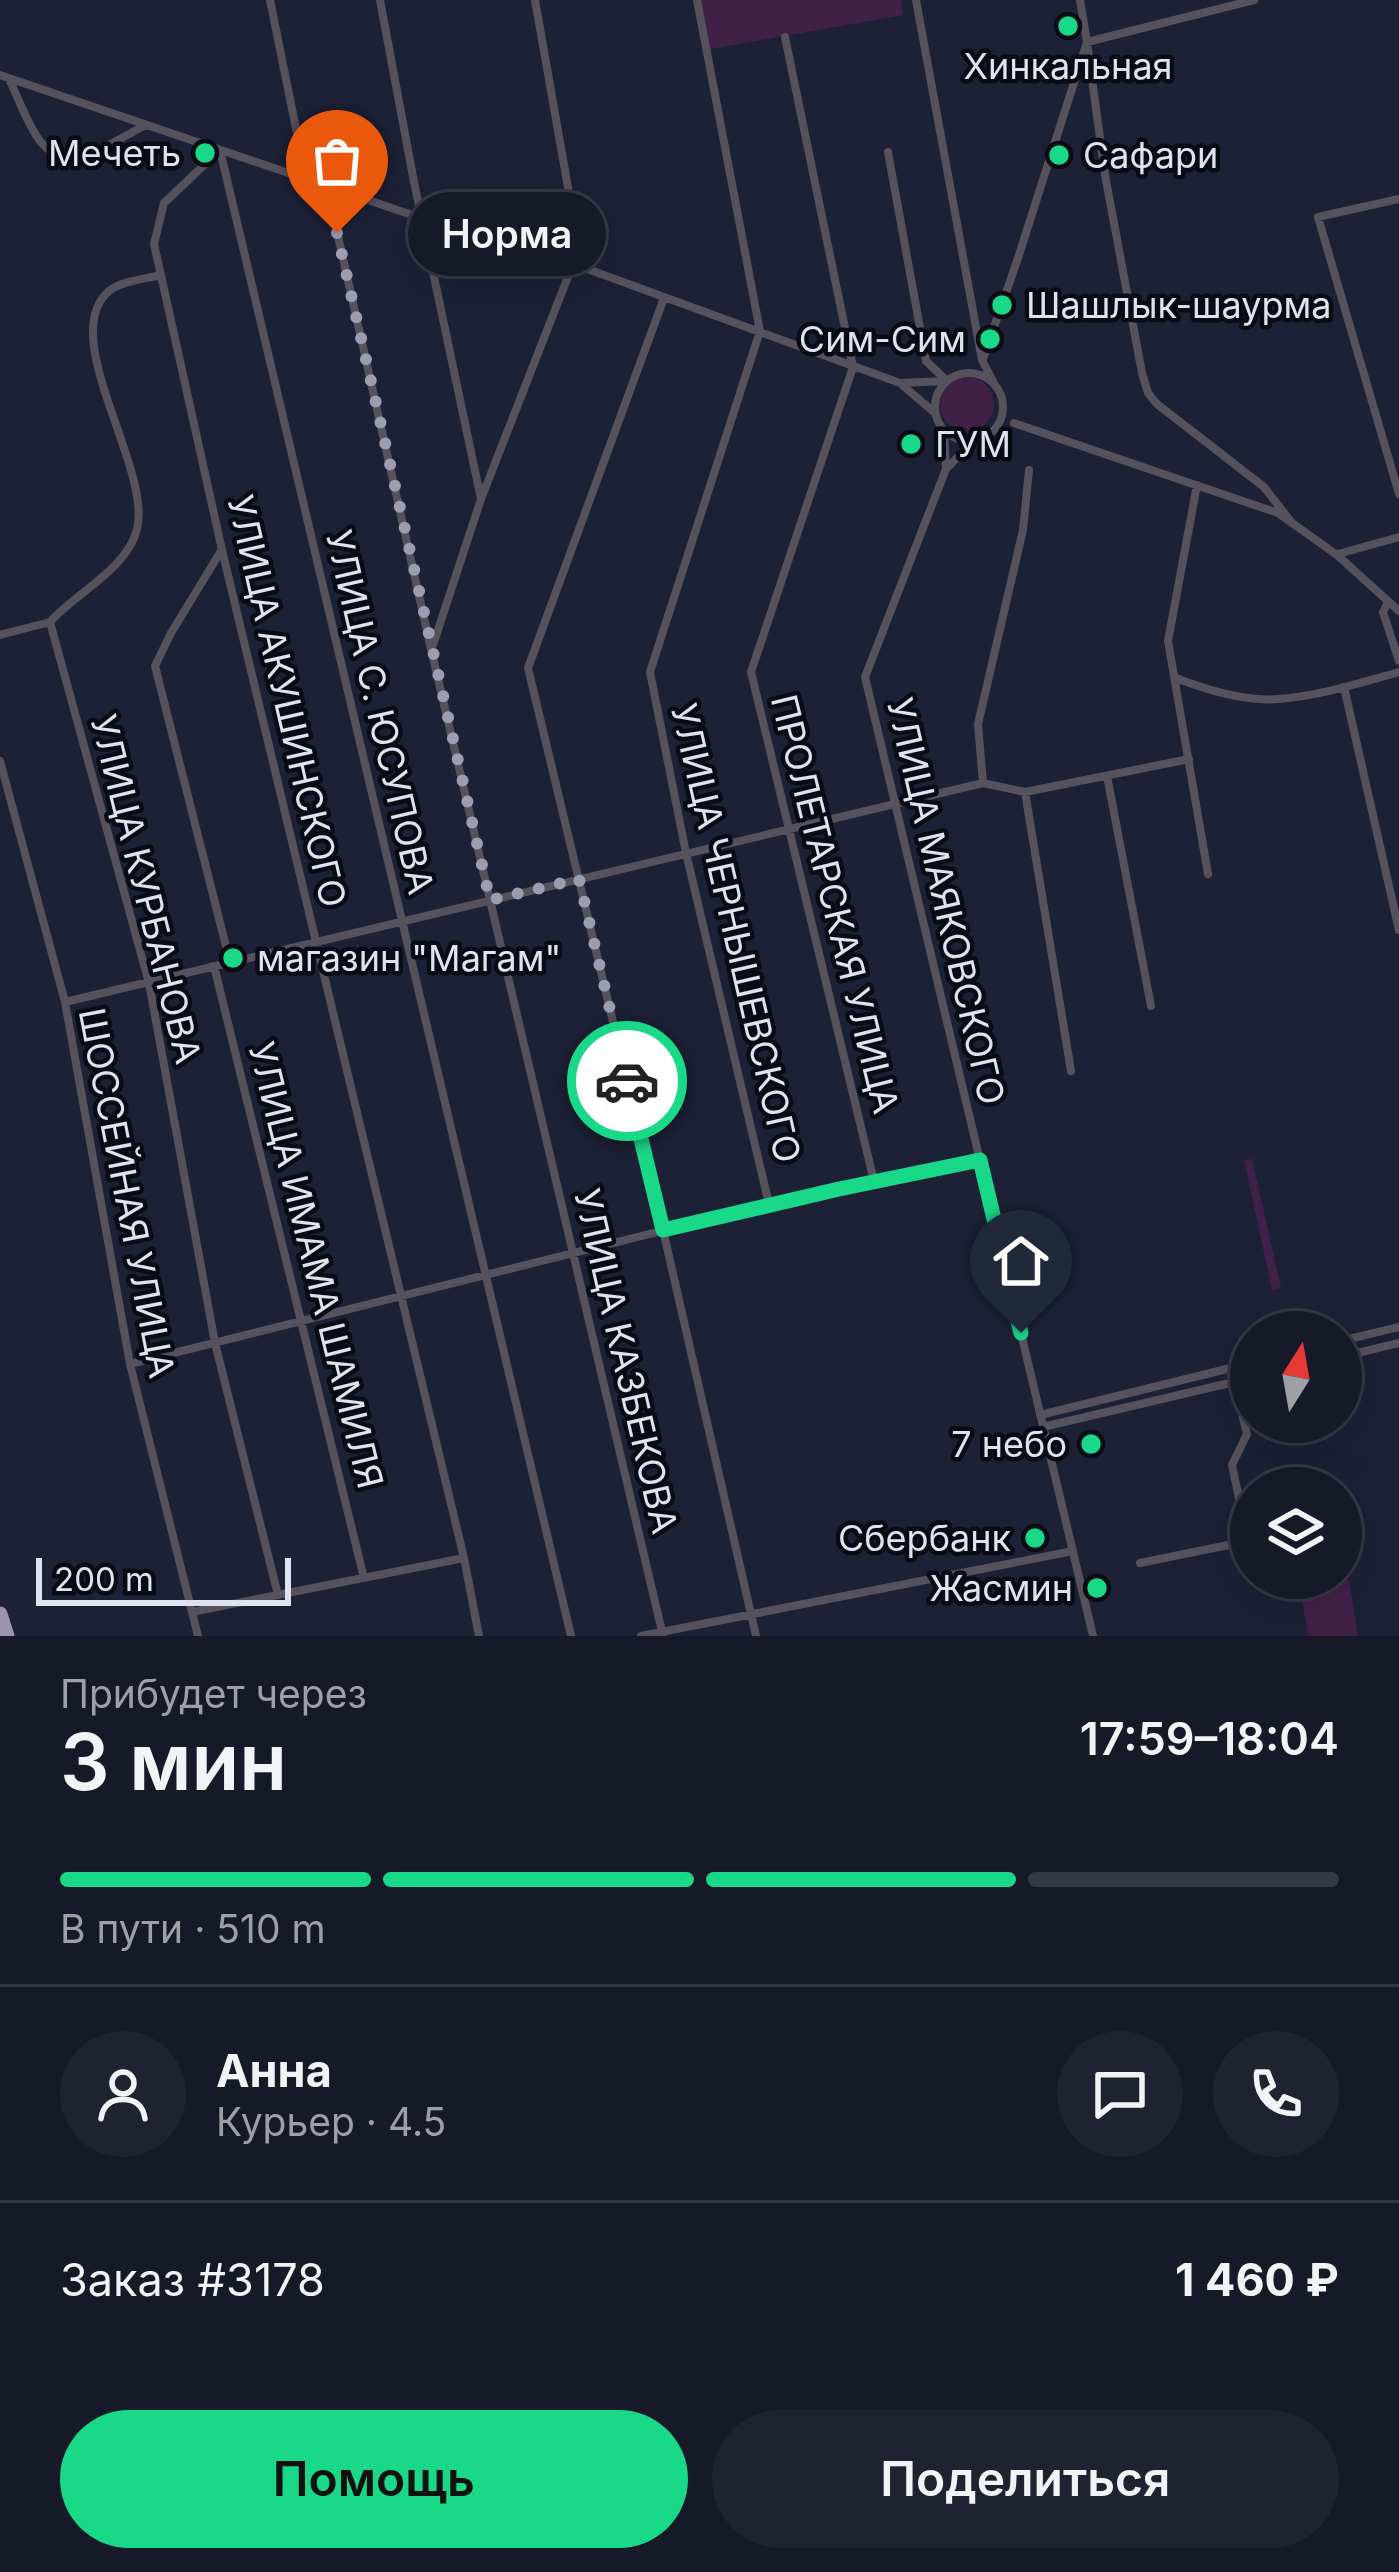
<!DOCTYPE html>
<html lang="ru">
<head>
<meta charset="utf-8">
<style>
	body { margin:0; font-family:Inter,sans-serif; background:#1f2230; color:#f1f3f6; height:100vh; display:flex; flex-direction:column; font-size:45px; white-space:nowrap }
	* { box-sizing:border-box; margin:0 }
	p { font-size:39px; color:#9ea0a8 }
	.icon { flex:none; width:66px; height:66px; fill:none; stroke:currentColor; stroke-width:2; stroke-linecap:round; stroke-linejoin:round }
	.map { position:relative; height:1636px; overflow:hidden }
	.drawer { display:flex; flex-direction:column; background:#161928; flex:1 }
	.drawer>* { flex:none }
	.needle { width:78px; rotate:11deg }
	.controls { position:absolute; left:1230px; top:1311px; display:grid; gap:24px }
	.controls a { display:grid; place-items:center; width:132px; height:132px; border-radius:50%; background:#161928; box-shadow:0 12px 48px #0002,0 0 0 3px #353845; font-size:60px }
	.scale { position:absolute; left:36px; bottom:30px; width:255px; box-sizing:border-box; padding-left:12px; border:6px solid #dee2f1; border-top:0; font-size:33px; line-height:42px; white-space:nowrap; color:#dee2f1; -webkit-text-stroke:9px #090c15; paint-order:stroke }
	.pin { position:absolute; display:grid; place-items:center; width:102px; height:102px; color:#fff; margin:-123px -51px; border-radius:50% 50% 50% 0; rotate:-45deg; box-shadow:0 0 12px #0007 }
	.pin .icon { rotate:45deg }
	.courier { position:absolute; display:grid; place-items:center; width:120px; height:120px; margin:-60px; border:9px solid #19d988; border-radius:50%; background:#fff; color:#222; box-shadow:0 3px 15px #0007 }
	.bubble { position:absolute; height:84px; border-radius:42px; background:#161928; box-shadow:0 12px 48px #0002,0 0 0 3px #353845; font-size:39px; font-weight:600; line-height:84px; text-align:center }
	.headline em { font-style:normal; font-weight:600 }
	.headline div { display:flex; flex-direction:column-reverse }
	.headline { display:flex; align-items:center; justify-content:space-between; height:204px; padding:0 60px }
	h1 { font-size:78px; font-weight:600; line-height:90px }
	.bar { display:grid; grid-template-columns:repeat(4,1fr); gap:18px 12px; align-content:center; height:144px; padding:0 60px }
	.bar i { height:15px; border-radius:9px; background:#353845 }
	.bar .on { background:#19d988 }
	.bar p { grid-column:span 4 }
	.line { display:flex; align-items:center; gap:30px; padding:0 60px; border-top:3px solid #353845 }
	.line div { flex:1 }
	.round { display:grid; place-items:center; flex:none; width:126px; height:126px; border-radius:63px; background:#1f2230 }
	.cta { display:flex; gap:24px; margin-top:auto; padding:24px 60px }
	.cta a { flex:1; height:138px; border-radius:72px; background:#19d988; color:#111; font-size:48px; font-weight:600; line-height:138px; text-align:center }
	.cta a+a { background:#1f2230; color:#f1f3f6 }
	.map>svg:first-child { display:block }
</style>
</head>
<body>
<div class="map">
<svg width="1399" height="1636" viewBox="0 0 1399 1636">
	<rect width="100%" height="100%" fill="#1d2136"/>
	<path fill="#412048" d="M695,0H901L903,15L705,50Z
		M940 404a27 27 0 1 1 54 0a27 27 0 1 1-54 0Z
		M1252,1159L1281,1288L1272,1290L1244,1160Z
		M1349,1580L1358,1636H1308L1300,1588Z"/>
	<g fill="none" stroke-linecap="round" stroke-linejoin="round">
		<path stroke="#55525d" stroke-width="8" d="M270,0L306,178
			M380,0L414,182L481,499
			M535,0L582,267
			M697,0L760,331L650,672L686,853L769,1204
			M916,0L982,360L996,387
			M1254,0L1087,42L1105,175L1142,373L1148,393L1157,404L1264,487L1292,523
			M785,37L853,367L751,672L874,1181
			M0,75L571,269L582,267L900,383L947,381
			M9,79C19,99 27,124 40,141C68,177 115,140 146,125
			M220,150L164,203L154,244L222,550L464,1558L479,1636
			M220,150L571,1636
			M888,152L926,361L946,380
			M327,187L431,649L663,1636
			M1399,199L1318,217L1399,494
			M161,275C145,279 121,281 109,291C56,336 152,467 137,529C128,568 76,593 50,622L149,983L215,1343L278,1595
			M664,298L528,668L663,1230L756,1636
			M983,359L1018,258L1087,42L1080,0
			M935 407a34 34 0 1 1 68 0a34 34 0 1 1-68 0Z
			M901,384L935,413
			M1014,423L1278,513L1337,555L1399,611
			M944,431L946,469L975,440
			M946,469L865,677L1093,1636
			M1197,485L1168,641L1208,874
			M221,551L171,633L155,666L230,962
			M1338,554L1399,537
			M1388,602L1383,612L1399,661
			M0,635L50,622
			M433,645L481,499L571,269
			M1176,678C1207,690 1245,702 1278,699C1319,696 1360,683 1399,672
			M1344,687L1399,930
			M0,761L65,1002L130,1364L198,1636
			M1107,776L1151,1006
			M983,783L978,724L1023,530L1029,470
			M1025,792L1071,1071
			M214,966L364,1578
			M65,1002L983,783L1025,792L1189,759
			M1341,1341L1399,1327
			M1341,1357L1399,1343
			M130,1364L769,1204L980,1160
			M1040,1415L1251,1363
			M1043,1427L1251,1378
			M1140,1563L1248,1541L1232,1465L1247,1434L1231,1368
			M192,1612L464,1558
			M641,1636L1073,1551"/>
		<path stroke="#9b94af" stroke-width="15" d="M0,1614L7,1636"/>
	</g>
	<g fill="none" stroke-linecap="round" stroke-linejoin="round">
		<path stroke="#9a9eb0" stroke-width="12" stroke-dasharray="0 21.6" d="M337,233L490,900L579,879L627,1081"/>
		<path stroke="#19d988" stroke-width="15" d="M627,1081L663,1230L839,1189L980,1160L1021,1333"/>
	</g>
	<g fill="#19d988" stroke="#090c15" stroke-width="4.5">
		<circle cx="1068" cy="26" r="12"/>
		<circle cx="205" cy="153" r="12"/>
		<circle cx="1059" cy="155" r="12"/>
		<circle cx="1002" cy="305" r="12"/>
		<circle cx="990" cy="339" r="12"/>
		<circle cx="911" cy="444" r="12"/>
		<circle cx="233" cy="958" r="12"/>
		<circle cx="1091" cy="1444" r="12"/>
		<circle cx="1035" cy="1538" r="12"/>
		<circle cx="1097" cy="1588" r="12"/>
	</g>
	<g text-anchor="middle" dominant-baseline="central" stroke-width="9" stroke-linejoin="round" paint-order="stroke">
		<g font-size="36" fill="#dee2f1" stroke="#090c15" text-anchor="end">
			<text x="1068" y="66" text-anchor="middle">Хинкальная</text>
			<text x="181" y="153">Мечеть</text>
			<text x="1083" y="155" text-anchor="start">Сафари</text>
			<text x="1026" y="305" text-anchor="start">Шашлык-шаурма</text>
			<text x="966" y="339">Сим-Сим</text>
			<text x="935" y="444" text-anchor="start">ГУМ</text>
			<text x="257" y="958" text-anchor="start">магазин "Магам"</text>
			<text x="1067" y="1444">7 небо</text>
			<text x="1011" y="1538">Сбербанк</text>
			<text x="1073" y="1588">Жасмин</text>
		</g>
		<g font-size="36" fill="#dee2f1" stroke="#090c15">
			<text transform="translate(287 701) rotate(77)">УЛИЦА АКУШИНСКОГО</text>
			<text transform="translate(380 712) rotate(77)">УЛИЦА С. ЮСУПОВА</text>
			<text transform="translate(146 889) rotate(76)">УЛИЦА КУРБАНОВА</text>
			<text transform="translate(946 901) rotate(77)">УЛИЦА МАЯКОВСКОГО</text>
			<text transform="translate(835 904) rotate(76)">ПРОЛЕТАРСКАЯ УЛИЦА</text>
			<text transform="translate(736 933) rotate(77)">УЛИЦА ЧЕРНЫШЕВСКОГО</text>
			<text transform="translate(127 1193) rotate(79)">ШОССЕЙНАЯ УЛИЦА</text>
			<text transform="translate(316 1265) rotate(76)">УЛИЦА ИМАМА ШАМИЛЯ</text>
			<text transform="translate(626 1361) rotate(77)">УЛИЦА КАЗБЕКОВА</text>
		</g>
	</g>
</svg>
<div class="controls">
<a><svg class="needle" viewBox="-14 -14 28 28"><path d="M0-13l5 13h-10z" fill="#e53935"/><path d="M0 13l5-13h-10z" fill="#9ea0a8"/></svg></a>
<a><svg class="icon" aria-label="layers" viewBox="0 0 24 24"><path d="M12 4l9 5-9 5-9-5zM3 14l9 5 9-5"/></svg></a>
</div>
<div class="scale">200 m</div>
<div class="pin" style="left:337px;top:233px;background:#ea580c"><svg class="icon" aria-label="bag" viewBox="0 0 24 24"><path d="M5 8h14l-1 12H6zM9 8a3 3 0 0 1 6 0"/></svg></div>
<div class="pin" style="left:1021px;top:1333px;background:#1f2937"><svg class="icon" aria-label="home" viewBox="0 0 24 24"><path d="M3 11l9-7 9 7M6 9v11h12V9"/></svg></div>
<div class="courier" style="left:627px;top:1081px"><svg class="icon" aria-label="car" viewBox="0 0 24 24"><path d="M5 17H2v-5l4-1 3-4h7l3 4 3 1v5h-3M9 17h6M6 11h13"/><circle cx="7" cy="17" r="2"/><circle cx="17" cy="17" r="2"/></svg></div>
<div class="bubble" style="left:408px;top:192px;width:198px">Норма</div>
</div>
<section class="drawer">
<div class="headline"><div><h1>3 мин</h1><p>Прибудет через</p></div><em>17:59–18:04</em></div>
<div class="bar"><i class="on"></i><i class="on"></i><i class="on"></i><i></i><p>В пути · 510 m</p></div>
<div class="line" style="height:216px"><a class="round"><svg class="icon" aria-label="person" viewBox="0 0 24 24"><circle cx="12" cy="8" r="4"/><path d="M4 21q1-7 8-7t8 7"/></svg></a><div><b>Анна</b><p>Курьер · 4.5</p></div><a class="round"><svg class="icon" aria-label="chat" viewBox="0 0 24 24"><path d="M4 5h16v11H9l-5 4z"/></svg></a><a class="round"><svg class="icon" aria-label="phone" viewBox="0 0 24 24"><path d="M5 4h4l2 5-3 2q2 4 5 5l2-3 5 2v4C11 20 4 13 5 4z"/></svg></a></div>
<div class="line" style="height:156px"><div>Заказ #3178</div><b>1 460 ₽</b></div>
<div class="cta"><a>Помощь</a><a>Поделиться</a></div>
</section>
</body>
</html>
